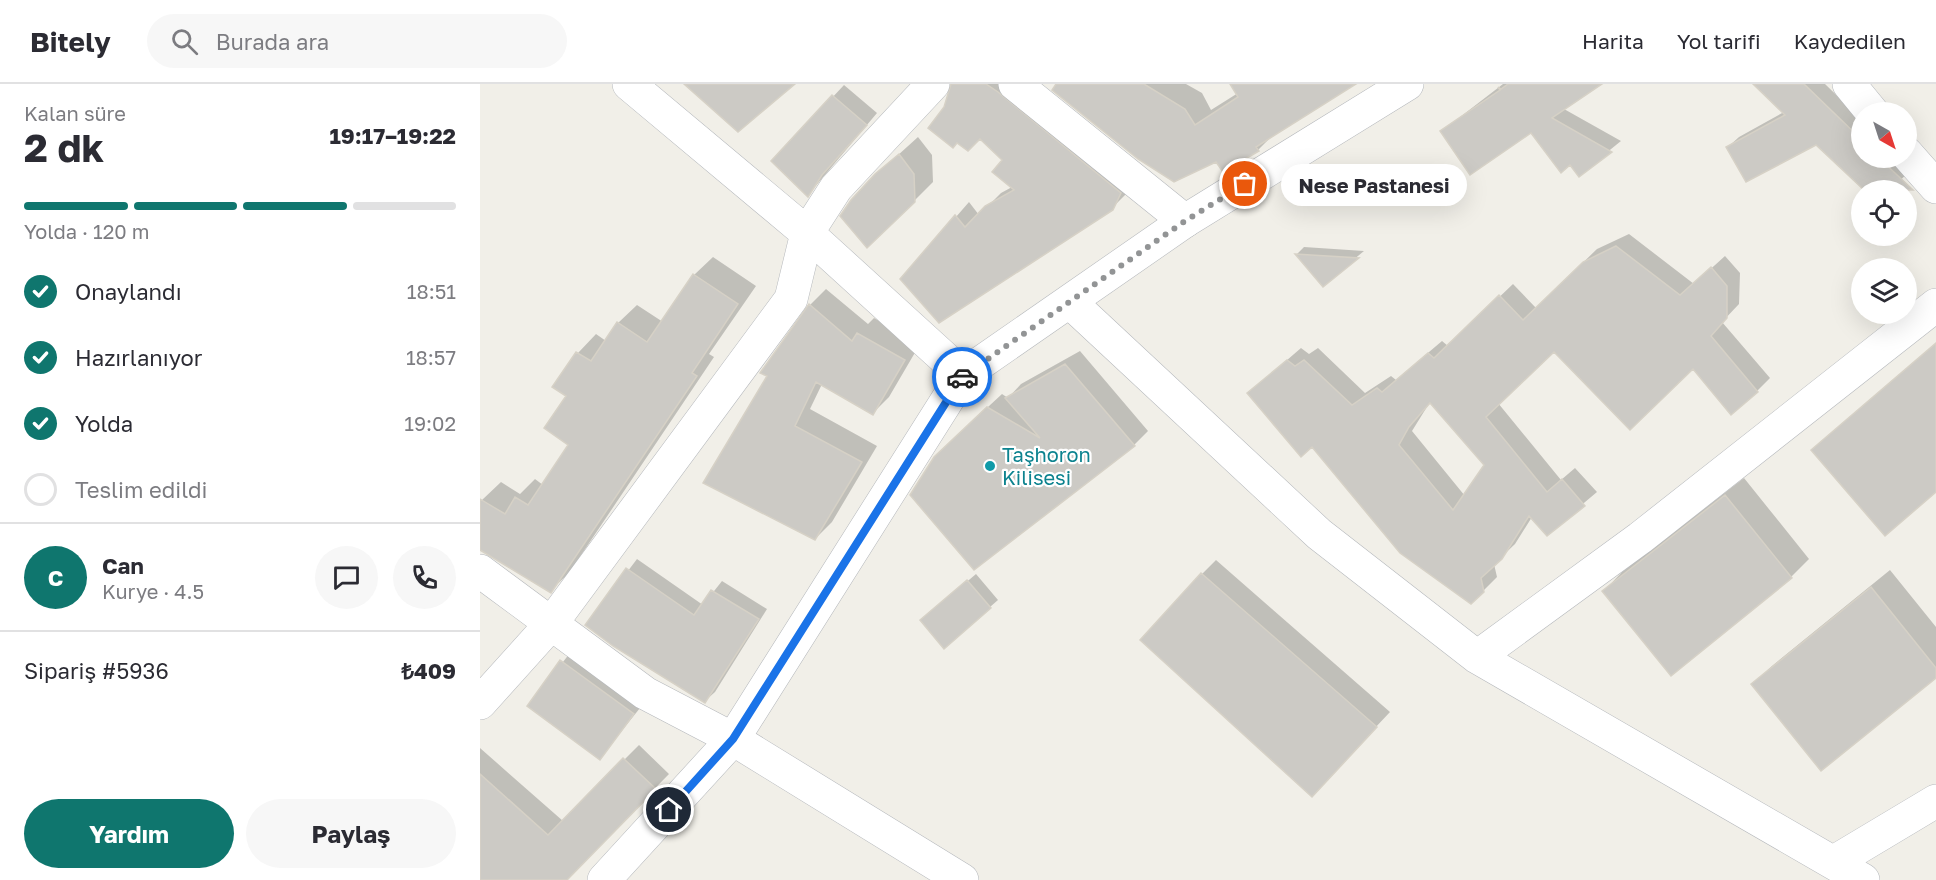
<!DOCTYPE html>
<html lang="tr">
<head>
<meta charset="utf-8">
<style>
	body { margin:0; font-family:"Golos Text",sans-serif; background:#f7f7f7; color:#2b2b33; height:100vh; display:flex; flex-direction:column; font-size:22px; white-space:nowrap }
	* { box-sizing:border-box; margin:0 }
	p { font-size:20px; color:#7c7c81 }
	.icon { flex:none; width:33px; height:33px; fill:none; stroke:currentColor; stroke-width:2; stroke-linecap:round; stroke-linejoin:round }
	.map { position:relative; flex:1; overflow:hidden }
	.drawer { display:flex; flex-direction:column; background:#fff; width:480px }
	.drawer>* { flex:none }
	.needle { width:39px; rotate:141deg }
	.buttons { position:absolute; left:1371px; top:18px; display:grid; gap:12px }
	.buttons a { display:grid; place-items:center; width:66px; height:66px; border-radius:50%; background:#fff; box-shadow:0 6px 24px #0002; font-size:30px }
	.pin { position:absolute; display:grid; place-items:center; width:51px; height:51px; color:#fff; margin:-26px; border:3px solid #fff; border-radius:50%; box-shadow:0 2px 6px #0007 }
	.courier { position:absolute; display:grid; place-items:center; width:60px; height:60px; margin:-30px; border:4px solid #1a73e8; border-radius:50%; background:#fff; color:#222; box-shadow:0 2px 8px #0007 }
	.bubble { position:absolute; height:42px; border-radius:21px; background:#fff; box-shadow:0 6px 24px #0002; font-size:20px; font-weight:700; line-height:42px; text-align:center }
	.overview em { font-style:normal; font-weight:700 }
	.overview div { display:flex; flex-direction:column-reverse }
	.overview { display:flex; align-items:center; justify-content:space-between; height:102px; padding:0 24px }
	h1 { font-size:39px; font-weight:700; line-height:45px }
	.bar { display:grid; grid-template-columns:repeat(4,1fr); gap:9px 6px; align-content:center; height:72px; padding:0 24px }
	.bar i { height:8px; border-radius:4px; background:#e1e1e2 }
	.bar .current { background:#0f766e }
	.bar p { grid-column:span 4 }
	.line { display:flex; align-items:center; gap:15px; padding:0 24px; border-top:2px solid #e1e1e2 }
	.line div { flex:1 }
	.round { display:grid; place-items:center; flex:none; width:63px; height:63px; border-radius:32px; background:#f7f7f7 }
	ol { padding:0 24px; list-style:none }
	li { display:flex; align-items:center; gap:18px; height:66px }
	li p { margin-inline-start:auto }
	li .icon { padding:6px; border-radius:50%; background:#0f766e; color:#fff; stroke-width:4 }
	li:last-child { color:#7c7c81 }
	li i { width:33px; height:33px; border:3px solid #e1e1e2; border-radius:50% }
	.cta { display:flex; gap:12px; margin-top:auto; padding:12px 24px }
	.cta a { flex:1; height:69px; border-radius:36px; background:#0f766e; color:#fff; font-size:24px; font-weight:700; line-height:69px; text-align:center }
	.cta a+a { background:#f7f7f7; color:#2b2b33 }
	header { display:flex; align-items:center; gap:36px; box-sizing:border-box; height:84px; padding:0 30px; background:#fff; border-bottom:2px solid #e1e1e2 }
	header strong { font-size:28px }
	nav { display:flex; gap:33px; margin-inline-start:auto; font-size:21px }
	.search { width:420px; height:54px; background:#f7f7f7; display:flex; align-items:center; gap:15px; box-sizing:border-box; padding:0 21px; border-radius:33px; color:#7c7c81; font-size:22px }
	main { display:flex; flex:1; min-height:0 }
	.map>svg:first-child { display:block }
</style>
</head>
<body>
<header>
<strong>Bitely</strong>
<div class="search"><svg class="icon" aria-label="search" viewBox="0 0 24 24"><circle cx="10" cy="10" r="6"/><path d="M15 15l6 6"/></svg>Burada ara</div>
<nav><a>Harita</a><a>Yol tarifi</a><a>Kaydedilen</a></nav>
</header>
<main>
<section class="drawer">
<div class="overview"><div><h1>2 dk</h1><p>Kalan süre</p></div><em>19:17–19:22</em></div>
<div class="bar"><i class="current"></i><i class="current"></i><i class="current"></i><i></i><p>Yolda · 120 m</p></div>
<ol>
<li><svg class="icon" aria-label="check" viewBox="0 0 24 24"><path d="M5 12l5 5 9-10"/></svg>Onaylandı<p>18:51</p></li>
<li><svg class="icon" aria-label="check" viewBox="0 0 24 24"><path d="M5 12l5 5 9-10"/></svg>Hazırlanıyor<p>18:57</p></li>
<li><svg class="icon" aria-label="check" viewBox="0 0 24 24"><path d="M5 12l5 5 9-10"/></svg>Yolda<p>19:02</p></li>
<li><i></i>Teslim edildi</li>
</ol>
<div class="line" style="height:108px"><b class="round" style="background:#0f766e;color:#fff">C</b><div><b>Can</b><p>Kurye · 4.5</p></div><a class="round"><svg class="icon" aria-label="chat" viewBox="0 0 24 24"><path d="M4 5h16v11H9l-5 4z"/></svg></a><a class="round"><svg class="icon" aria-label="phone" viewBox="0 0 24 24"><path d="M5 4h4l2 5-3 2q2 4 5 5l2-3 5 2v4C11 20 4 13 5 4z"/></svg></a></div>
<div class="line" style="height:78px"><div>Sipariş #5936</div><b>₺409</b></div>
<div class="cta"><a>Yardım</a><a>Paylaş</a></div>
</section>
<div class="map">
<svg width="1456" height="796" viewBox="0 0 1456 796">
	<rect width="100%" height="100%" fill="#f1efe8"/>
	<path fill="#0003" fill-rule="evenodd" d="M473,0H538L646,110L632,124L422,195L489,118L499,131L521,109L532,103L524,76L465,24Z
		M578,0H706L722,9L731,26L758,9L765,0H874L792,52L778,66L737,76Z
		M1023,0H1118L1084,25L1141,57L1099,91L1091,79L1052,47H962Z
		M1275,0H1345L1382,36V74H1420L1432,85L1410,106H1386L1336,59L1248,63L1259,53L1304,28Z
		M364,1L397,29L328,111L293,77Z
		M438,53L452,71L453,98L434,117L396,91Z
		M1149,150L1214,200L1245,172L1260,189L1259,220L1242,238L1290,294L1277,307L1213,283L1074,265L1018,319L1081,396L1095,384L1117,408L1067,450L1052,433L1035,460L1014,480L1017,493L1003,507L769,309L821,264L829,270L838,264L885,309L911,292L916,296L962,257L968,262L1033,200L1056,224L1117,165ZM950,318L1005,380L985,412L932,347Z
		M824,163L884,167L843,201L817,170Z
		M233,173L276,202L229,270L234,273L89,489L70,507L0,465L2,416L21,398L40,410L55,395L63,401L90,360L88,312L74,303L98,269L116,250L126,257L138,239L157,221L183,238L214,191Z
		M346,205L388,240L394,234L440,260L409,313L393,329L342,300L330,325L397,362L352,438L335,455L289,291L282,288L330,221Z
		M600,267L668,347L654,361L470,358L522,310L528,314L541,300Z
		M1264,394L1329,475L1311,493L1124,507L1142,488Z
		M157,475L223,521L242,497L287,525L235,608L225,617L107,541Z
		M736,476L910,628L846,696L722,490Z
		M1410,486L1456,543V592L1342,684L1273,600L1292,582Z
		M496,490L518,516L510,523L450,529Z
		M93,565L164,619L120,674L49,622Z
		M159,661L189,690L85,796H0V664L83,737Z"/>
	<path fill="#cccac5" stroke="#d6d1c6" stroke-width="1.5" fill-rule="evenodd" d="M204,0H315L258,48Z
		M471,0H506L518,8L641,109L633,126L459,239L420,195L475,131L485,143L505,122L534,106L512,88L522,76L500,55L488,67L477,59L473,64L448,44L464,23Z
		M576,0H664L705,25L715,41L758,13L750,0H876L776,63L779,67L743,88L736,78L694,98L658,75L572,6Z
		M1028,0H1122L1072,34L1132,68L1099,93L1090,81L1081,89L1051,49L990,91L960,47L1020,6L1018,3L1021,5Z
		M1273,0H1324L1382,56V74H1399L1433,106H1384L1336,61L1266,98L1246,63L1305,31Z
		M352,11L387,41L342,91L328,113L291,77Z
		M419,70L434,90L435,118L387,164L360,132L371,116L395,90Z
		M1136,162L1200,211L1231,183L1247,202V234L1231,252L1278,308L1251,331L1213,285L1150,346L1074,268L1006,333L1067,408L1082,395L1105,422L1067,452L1049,432L1022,475L1001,494L1004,508L991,520L920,469L832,363L821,373L767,309L807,276L815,282L824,276L872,321L897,304L902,308L948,269L954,274L1019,211L1043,236L1103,178ZM950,319L1004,381L973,426L919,361L929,343Z
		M815,170L879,174L843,203Z
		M213,190L258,220L212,289L217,292L71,509L0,466V415L25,430L35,413L48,421L88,361L64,344L86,312L72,303L96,268L111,277L137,238L167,258Z
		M329,220L372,257L377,249L425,276L393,331L336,298L315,342L382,378L335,456L223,399L287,292L280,289Z
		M1456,259V408L1405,452L1331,366Z
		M585,280L655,362L494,486L430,411L454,373L507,323L560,354L525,314Z
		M1245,411L1312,494L1191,592L1122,507Z
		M146,484L214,531L231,506L279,535L225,619L133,562L105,541Z
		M721,489L897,643L832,713L660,556Z
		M487,496L511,524L464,565L440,536Z
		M1391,503L1456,584V594L1341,687L1271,600Z
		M80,576L154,630L120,676L47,622Z
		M143,674L176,705L87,796H0V690L68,751Z"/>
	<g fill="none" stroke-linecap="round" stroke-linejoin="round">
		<g stroke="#b5b8bc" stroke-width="34">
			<path id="minor" d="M149,0L327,149L483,291
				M535,0L705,137
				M1369,0L1392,28
				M1426,69L1456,103
				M590,218L839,450L997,573L1383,796
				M0,487L165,609L253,655L482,796
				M997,573L1160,454L1456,221
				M0,619L71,540L311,215L327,149L356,104L453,0
				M1354,778L1456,717"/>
		</g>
		<g stroke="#b5b8bc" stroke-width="34">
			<path id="tertiary" d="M124,796L253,655L483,291L705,137L927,0"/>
		</g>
		<use href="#minor" stroke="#fff" stroke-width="33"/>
		<use href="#tertiary" stroke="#fff" stroke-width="33"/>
	</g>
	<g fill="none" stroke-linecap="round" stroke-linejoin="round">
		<path stroke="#929495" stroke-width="6" stroke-dasharray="0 10.8" d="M482,293L705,137L765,100"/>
		<path stroke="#1a73e8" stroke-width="8" d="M189,726L253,655L482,293"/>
	</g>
	<circle fill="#0f9aa8" stroke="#fff" stroke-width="2" cx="510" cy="382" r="6"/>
	<g text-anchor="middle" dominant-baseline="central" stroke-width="4.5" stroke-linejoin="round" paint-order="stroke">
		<g font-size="20" fill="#0d838f" stroke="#fff" text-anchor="start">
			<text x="522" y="370">Taşhoron<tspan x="522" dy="23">Kilisesi</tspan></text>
		</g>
	</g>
</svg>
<div class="buttons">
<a><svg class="needle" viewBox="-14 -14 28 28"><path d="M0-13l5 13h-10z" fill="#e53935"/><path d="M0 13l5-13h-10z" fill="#7c7c81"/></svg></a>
<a><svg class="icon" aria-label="locate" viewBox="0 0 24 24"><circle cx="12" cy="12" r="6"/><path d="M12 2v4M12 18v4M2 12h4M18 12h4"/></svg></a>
<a><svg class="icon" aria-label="layers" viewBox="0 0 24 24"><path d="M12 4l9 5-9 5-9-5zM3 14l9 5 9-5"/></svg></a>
</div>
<div class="pin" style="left:765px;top:100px;background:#ea580c"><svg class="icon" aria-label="bag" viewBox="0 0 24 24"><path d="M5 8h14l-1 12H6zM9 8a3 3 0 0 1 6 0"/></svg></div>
<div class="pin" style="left:189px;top:726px;background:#1f2937"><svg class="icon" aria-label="home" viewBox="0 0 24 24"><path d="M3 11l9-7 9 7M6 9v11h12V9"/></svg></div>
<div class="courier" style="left:482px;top:293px"><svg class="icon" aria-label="car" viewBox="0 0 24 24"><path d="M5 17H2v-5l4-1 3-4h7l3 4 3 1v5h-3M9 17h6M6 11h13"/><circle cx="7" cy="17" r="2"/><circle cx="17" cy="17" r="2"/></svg></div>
<div class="bubble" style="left:801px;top:80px;width:186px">Nese Pastanesi</div>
</div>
</main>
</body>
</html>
